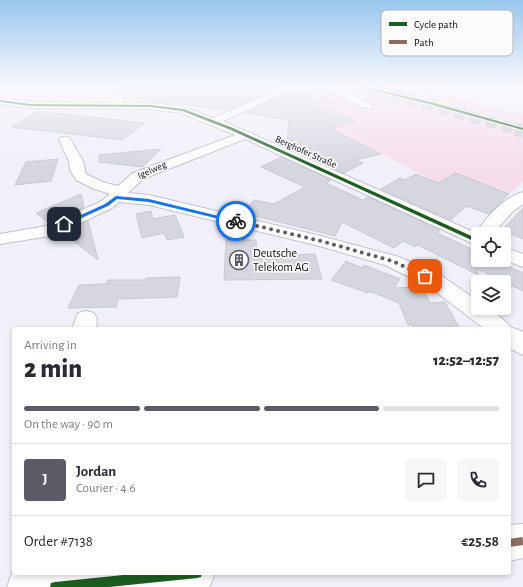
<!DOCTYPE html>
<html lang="en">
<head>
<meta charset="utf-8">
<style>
	body { margin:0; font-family:"Alegreya Sans",sans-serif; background:#f7f7f7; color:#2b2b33; height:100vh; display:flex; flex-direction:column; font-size:15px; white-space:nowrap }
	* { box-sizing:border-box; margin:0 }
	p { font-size:13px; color:#7c7c81 }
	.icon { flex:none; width:22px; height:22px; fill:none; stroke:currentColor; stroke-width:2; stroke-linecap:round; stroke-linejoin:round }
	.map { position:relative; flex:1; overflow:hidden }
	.sheet { position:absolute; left:12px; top:327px; width:499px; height:248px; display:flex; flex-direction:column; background:#fff; border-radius:4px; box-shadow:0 2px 6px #0003 }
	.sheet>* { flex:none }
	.tools { position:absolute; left:471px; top:227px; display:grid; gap:8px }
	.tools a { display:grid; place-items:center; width:40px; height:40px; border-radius:4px; background:#fff; box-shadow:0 2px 6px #0003; font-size:20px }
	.pin { position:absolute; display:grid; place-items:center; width:34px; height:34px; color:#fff; margin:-17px; border-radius:8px; box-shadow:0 2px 6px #0006 }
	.courier { position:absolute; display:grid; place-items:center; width:40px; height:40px; margin:-20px; border:3px solid #1a73e8; border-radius:50%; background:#fff; color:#222; box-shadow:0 1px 5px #0007 }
	.head em { font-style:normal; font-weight:800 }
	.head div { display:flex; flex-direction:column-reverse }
	.head { display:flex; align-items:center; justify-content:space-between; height:68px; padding:0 12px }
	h1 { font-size:26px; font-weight:800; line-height:30px }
	.bar { display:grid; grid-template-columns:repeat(4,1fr); gap:6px 4px; align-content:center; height:48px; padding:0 12px }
	.bar i { height:5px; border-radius:3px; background:#e1e1e2 }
	.bar .selected { background:#5d5b65 }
	.bar p { grid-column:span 4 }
	.line { display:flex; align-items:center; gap:10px; padding:0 12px; border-top:1px solid #e1e1e2 }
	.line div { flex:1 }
	.round { display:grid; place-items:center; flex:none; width:42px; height:42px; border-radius:4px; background:#f7f7f7 }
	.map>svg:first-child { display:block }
</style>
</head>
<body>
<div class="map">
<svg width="523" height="587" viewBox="0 0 523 587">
	<rect width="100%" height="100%" fill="#f1eff9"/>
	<path fill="#f6ddeb" d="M328,86H418L428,91L523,115V182L511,193L471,179L438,183L334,129L354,120L336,113L321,117L303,108L325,103L362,98Z"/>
	<path fill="#d5d6e0" stroke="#c8c9d2" d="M116,86H276L280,88L227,110L172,103L170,104L154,102L115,91Z
		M316,88L330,92L346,100L312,104L355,121L332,129L381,154L356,160L363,163L344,173L295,151L298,150L287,145L289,120L244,113L289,93L296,96Z
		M38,111L145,123L122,140L11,127Z
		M161,149L142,167L99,162V155Z
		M281,157L331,180L326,183L363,200L368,197L440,230L437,233L478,252V260H495L523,273V291L478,269V275L418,245L415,247L403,241L394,248L342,222L335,236L243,213L254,200L274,204L305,187L261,167Z
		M58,159L51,181L15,185L26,162Z
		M456,173L509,194L489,214L466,206L451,220L381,189L400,178L405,180L416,174L438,183Z
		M81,194L84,207L49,223L36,213Z
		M523,208V239L502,230Z
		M151,211L153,219L175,215L184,237L167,240L164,233L142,238L136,214Z
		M88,221L98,260L63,233Z
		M226,240H256L257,256L315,254L322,279L224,280Z
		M346,261L362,268L364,265L400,279L394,288L417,287L420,292H424L430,303L445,302L460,329H414L412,324L408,325L399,303L369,291L368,293L331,280Z
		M180,277L177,297L118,299L116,307L68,308L79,285L106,284L108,280H145L146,278Z"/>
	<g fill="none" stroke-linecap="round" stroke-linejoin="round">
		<path stroke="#cfcdd7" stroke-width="11" stroke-dasharray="11 5.5" stroke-linecap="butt" d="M359,86L519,130"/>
		<path stroke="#cfcdd7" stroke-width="14" stroke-dasharray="14 7" stroke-linecap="butt" d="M515,129L523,131"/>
		<g stroke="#c3c1cb" stroke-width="2">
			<path id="minor" d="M78,86C90,86 116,89 124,99L122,103H151L183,107L213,118L288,86H301L223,121L476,233C486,218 504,197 523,192V204L512,212L493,234H478V246L245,139L143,179L128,193L149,195L321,236L399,257L442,276L478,301V308C494,308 500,317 511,327C514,329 520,330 523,332V355L509,348V329H485L428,286L385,265L316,245L149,205L119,202L112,208L56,235L0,244V234L46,226L100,202L110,194L92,188L76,180L70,170L69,161L59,140L61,137H69L83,161L86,174L102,182L118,186L133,173L235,135L181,113L151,109L30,108L0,104V98L30,102L112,103L114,99Z
				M322,86H334L373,106L372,108H364Z
				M504,247L523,254V267L504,260Z
				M86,311L94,313L97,319L96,329H72L78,313Z
				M523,524V558L509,561V525Z
				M14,567V573H215L210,586L208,587H7Z"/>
		</g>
		<use href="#minor" fill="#fdfdfe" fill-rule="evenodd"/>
		<path stroke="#8d6e63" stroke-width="8" stroke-dasharray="16 8" stroke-linecap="butt" d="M509,543L523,541"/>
		<g stroke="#fbfbfb" stroke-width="2">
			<path id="cycleway" d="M361,86L431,102L523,128V130L429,104L355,86Z
				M0,100L30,104L151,105L184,109L233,128L478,239V243L231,130L182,111L151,107L30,106L0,102Z
				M143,573H202L201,577L197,578L109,587H50L51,583L55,582Z"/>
		</g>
		<use href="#cycleway" fill="#1b5e20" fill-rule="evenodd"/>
	</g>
	<linearGradient id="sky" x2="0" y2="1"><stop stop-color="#98c6ee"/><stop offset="0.51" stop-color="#f9f8fc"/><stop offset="1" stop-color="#f9f8fc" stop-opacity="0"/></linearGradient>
	<rect width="523" height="168" fill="url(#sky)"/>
	<path fill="#1a73e8" d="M116,196L149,199L239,221L236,223L149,202L117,199L108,206L66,225L61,224L105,204Z"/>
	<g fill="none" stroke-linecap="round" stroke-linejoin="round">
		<path stroke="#5d5b65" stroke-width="4" stroke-dasharray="0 7.2" d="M236,221L321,241L392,261L425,276"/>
	</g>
	<defs>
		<g id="building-ring" transform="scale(1)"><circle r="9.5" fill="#fbfbfb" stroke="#5d5b65" stroke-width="1.5"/><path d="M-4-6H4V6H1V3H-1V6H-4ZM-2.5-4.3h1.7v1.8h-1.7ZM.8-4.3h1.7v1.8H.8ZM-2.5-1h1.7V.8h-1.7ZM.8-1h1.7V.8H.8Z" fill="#5d5b65"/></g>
	</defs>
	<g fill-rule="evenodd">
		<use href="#building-ring" x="239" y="260"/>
	</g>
	<g text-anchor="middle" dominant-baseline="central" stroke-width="3.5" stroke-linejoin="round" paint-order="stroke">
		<g font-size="10" fill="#0e0b15" stroke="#fbfbfb">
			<text transform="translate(306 152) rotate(24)">Berghofer Straße</text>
			<text transform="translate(152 170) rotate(-24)">Igelweg</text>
		</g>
		<g font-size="12" fill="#0e0b15" stroke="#fbfbfb" text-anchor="start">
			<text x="253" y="253">Deutsche<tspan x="253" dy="14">Telekom AG</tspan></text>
		</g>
	</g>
	<rect x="381" y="10" width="132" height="46" rx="6" fill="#fbfbfb" stroke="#b4b3b6" stroke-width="1"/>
	<rect x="389" y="22" width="18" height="4" fill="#1b5e20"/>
	<rect x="389" y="40" width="18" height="4" fill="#8d6e63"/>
	<g font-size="11" fill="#0e0b15">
		<text x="414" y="28">Cycle path</text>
		<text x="414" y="46">Path</text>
	</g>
</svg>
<div class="tools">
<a><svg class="icon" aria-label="locate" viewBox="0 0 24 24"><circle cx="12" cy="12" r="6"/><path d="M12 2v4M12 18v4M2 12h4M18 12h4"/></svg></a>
<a><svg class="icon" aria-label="layers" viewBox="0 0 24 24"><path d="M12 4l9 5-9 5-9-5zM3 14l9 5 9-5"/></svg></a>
</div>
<div class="pin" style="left:425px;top:276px;background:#ea580c"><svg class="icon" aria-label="bag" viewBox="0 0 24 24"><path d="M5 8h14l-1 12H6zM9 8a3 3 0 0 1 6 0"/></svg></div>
<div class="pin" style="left:64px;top:224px;background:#1f2937"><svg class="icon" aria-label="home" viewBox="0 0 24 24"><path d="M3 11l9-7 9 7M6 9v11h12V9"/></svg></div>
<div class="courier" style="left:236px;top:221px"><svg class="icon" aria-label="bike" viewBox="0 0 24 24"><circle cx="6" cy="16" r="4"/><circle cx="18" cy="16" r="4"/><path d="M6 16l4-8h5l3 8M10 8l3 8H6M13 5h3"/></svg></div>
<section class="sheet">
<div class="head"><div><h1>2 min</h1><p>Arriving in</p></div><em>12:52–12:57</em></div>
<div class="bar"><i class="selected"></i><i class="selected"></i><i class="selected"></i><i></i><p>On the way · 90 m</p></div>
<div class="line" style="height:72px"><b class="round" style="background:#5d5b65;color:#fff">J</b><div><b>Jordan</b><p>Courier · 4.6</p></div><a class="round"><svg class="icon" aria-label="chat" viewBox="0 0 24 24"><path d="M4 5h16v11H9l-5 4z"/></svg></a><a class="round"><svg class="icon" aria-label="phone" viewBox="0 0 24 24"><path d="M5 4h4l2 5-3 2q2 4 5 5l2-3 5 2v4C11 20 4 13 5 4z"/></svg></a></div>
<div class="line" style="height:52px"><div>Order #7138</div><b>€25.58</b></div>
</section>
</div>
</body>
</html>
